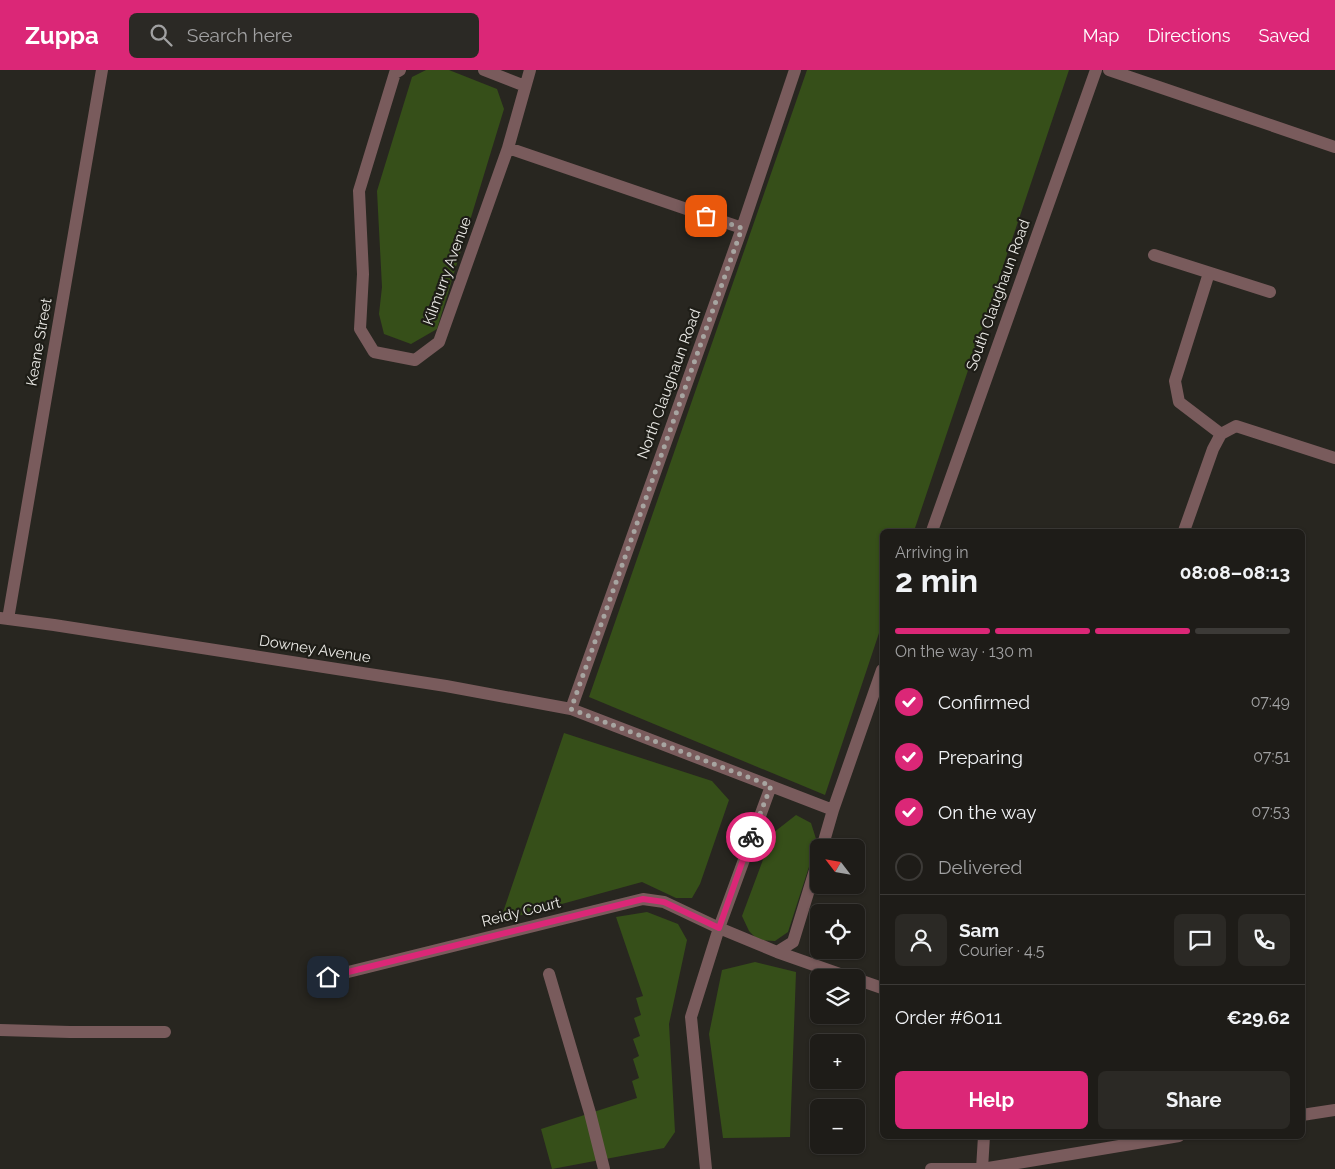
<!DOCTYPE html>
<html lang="en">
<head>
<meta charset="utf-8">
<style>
	body { margin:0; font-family:Raleway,sans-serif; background:#2b2925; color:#f1f3f6; height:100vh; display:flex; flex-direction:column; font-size:19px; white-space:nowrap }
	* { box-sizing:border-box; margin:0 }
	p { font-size:16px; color:#a1a1a2 }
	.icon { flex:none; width:28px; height:28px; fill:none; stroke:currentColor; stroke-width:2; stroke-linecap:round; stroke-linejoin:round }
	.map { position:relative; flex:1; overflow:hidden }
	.drawer { position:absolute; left:880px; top:459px; width:425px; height:610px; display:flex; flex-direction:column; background:#1e1c18; border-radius:8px; box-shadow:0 1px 4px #0004,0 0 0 1px #3c3a37 }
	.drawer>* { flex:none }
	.needle { width:32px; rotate:301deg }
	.buttons { position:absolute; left:810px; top:769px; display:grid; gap:10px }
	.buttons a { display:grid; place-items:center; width:55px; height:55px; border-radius:8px; background:#1e1c18; box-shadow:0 1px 4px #0004,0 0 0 1px #3c3a37; font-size:25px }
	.pin { position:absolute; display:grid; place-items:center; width:42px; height:42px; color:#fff; margin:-21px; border-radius:10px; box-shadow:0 2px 8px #0006 }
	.courier { position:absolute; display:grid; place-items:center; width:50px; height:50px; margin:-25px; border:4px solid #db2777; border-radius:50%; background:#fff; color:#222; box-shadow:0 1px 6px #0007 }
	.head em { font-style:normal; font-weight:700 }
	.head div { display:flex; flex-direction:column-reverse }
	.head { display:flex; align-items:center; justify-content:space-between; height:85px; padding:0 15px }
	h1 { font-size:32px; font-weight:700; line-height:38px }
	.bar { display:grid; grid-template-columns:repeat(4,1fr); gap:8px 5px; align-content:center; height:60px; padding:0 15px }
	.bar i { height:6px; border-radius:4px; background:#3c3a37 }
	.bar .current { background:#db2777 }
	.bar p { grid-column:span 4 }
	.line { display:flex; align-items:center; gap:12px; padding:0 15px; border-top:1px solid #3c3a37 }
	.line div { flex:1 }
	.round { display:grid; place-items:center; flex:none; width:52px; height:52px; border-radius:8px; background:#2b2925 }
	ol { padding:0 15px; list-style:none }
	li { display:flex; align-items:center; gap:15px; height:55px }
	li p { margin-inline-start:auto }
	li .icon { padding:5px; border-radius:50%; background:#db2777; color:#fff; stroke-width:4 }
	li:last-child { color:#a1a1a2 }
	li i { width:28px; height:28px; border:2px solid #3c3a37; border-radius:50% }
	.primary-button { display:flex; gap:10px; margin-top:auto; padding:10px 15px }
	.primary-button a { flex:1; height:58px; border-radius:8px; background:#db2777; color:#fff; font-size:20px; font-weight:700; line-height:58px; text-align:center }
	.primary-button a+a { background:#2b2925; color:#f1f3f6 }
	header { display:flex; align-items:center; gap:30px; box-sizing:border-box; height:70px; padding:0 25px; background:#db2777; color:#fff }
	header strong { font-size:24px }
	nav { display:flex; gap:28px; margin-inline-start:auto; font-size:18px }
	.search { width:350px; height:45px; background:#2b2925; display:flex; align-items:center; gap:12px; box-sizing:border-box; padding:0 18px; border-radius:8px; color:#a1a1a2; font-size:19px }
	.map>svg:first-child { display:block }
</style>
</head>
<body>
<header>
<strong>Zuppa</strong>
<div class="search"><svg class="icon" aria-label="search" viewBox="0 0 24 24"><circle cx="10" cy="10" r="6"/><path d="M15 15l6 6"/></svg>Search here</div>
<nav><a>Map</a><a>Directions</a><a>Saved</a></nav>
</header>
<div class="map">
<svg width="1335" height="1099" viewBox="0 0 1335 1099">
	<rect width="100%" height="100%" fill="#282620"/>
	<path fill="#364f19" d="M426,0H449L497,19L504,39L437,259L411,274L384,264L379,244L382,217L377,121L412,7Z
		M807,0H1069L914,461H882V554L825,725L589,627Z
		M564,663L712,711L729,730L700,814L692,828H676L642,812L500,851Z
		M796,745L811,753L817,772L788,862L775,871L758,870L749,861L742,846L773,763Z
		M647,842L678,854L687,870L669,954L675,1062L664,1078L552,1099L541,1059L637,1028L632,1011L639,1008L633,989L639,986L633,969L640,966L634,948L641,945L636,928L643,926L616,847Z
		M755,892L796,902L790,1067L723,1068L709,964L722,900Z"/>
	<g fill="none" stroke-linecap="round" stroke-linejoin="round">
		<path stroke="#795b5c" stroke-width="12" d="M400,0L395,3L359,121L363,204L360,259L374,282L415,290L439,272L508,78
			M484,0L525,16
			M530,0L508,78L742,158
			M1109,0L1335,77
			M1154,185L1270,222
			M1209,203L1175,311L1179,332L1221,364
			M932,461L1096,0
			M1184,461L1213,379L1221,364L1236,356L1335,388
			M0,548L54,555L446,616L571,639L833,740
			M8,549L102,0
			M571,639L742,158L795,0
			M822,778L833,740L882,600
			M777,882L793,872L819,787
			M549,904L590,1043L604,1099
			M328,907L643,829L664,832L719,858L771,716
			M856,909L882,918
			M0,960L70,962H165
			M1302,1045L1335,1040
			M706,1099L691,947L719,858L777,882L851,908
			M931,1099H982L1179,1066
			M982,1099L984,1066"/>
	</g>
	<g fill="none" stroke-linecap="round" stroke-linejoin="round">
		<path stroke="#a7a5a1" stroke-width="5" stroke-dasharray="0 9" d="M706,146L742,158L571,639L771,716L751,767"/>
		<path stroke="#db2777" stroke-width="6" d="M328,907L643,829L664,832L719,858L751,767"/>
	</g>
	<g text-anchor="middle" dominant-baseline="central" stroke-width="4.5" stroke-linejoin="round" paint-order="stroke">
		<g font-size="15" fill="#ebeae6" stroke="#1e1d17">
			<text transform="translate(447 201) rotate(-70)">Kilmurry Avenue</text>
			<text transform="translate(998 225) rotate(-70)">South Claughaun Road</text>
			<text transform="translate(39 272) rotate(-80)">Keane Street</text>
			<text transform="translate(669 314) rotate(-70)">North Claughaun Road</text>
			<text transform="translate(315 579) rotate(9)">Downey Avenue</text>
			<text transform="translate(521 842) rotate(-14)">Reidy Court</text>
		</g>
	</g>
</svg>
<div class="buttons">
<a><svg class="needle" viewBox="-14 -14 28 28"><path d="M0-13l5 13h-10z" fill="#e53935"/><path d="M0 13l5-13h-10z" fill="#a1a1a2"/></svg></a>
<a><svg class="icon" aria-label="locate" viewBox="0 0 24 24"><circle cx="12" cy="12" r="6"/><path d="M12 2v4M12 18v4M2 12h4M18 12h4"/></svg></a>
<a><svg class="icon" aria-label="layers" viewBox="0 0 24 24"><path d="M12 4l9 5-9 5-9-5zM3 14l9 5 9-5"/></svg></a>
<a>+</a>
<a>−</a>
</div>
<div class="pin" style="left:706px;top:146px;background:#ea580c"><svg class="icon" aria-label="bag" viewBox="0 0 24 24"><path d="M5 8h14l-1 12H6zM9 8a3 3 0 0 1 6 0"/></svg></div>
<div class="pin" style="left:328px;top:907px;background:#1f2937"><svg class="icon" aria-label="home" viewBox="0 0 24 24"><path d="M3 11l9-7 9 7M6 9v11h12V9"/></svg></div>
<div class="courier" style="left:751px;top:767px"><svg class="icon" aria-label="bike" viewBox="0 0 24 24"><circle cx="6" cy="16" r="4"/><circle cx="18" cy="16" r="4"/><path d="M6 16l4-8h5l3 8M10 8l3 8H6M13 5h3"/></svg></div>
<section class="drawer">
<div class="head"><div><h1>2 min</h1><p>Arriving in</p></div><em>08:08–08:13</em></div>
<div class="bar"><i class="current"></i><i class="current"></i><i class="current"></i><i></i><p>On the way · 130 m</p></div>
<ol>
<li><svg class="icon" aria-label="check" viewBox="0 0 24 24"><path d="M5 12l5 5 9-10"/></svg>Confirmed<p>07:49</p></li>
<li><svg class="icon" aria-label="check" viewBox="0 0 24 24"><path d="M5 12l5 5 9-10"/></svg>Preparing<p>07:51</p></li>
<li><svg class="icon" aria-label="check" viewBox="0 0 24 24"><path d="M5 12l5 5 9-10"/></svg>On the way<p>07:53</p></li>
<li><i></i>Delivered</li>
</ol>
<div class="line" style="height:90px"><a class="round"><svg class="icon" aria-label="person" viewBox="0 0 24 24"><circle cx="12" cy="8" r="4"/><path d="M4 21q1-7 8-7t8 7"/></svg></a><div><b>Sam</b><p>Courier · 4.5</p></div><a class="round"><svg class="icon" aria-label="chat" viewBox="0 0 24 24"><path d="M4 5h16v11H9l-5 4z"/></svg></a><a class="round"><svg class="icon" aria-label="phone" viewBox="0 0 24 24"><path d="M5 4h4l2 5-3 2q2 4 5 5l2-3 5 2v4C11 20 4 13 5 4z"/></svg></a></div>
<div class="line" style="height:65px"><div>Order #6011</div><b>€29.62</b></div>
<div class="primary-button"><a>Help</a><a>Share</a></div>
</section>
</div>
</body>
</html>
